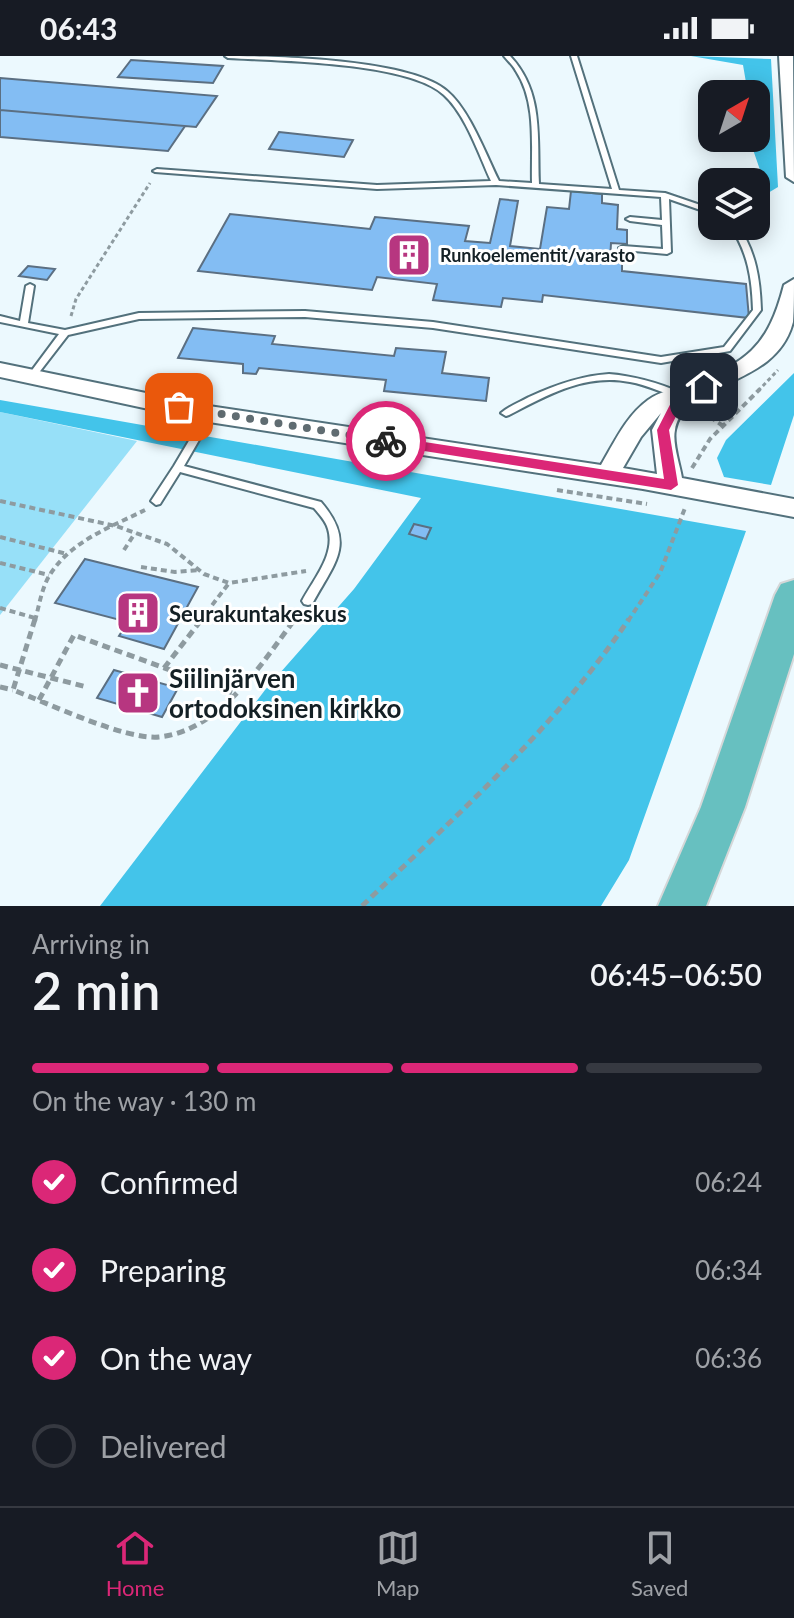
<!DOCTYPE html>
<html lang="en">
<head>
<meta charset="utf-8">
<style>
	body { margin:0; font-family:Lato,sans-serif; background:#242831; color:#f1f3f6; height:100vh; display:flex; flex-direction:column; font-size:30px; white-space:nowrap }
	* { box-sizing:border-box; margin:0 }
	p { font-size:26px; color:#9ea1a6 }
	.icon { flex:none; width:44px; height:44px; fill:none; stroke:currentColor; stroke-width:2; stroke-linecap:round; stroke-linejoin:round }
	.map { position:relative; height:850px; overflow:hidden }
	.drawer { display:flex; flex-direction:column; background:#171b24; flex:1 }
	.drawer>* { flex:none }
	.needle { width:52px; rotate:39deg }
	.tools { position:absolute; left:698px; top:24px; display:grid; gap:16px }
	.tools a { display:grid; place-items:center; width:72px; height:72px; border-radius:16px; background:#171b24; box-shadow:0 4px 20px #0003; font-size:40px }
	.pin { position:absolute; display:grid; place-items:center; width:68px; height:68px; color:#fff; margin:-34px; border-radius:16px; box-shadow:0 4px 12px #0006 }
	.courier { position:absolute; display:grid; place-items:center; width:80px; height:80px; margin:-40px; border:6px solid #db2777; border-radius:50%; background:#fff; color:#222; box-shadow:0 2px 10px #0007 }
	.head em { font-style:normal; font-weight:600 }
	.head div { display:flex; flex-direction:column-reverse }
	.head { display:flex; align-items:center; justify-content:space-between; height:136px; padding:0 32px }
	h1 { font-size:52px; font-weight:600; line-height:60px }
	.bar { display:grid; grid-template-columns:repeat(4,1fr); gap:12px 8px; align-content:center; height:96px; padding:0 32px }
	.bar i { height:10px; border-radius:6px; background:#363941 }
	.bar .selected { background:#db2777 }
	.bar p { grid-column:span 4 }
	ol { padding:0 32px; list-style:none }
	li { display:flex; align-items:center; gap:24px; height:88px }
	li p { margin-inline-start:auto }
	li .icon { padding:8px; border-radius:50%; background:#db2777; color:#fff; stroke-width:4 }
	li:last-child { color:#9ea1a6 }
	li i { width:44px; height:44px; border:4px solid #363941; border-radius:50% }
	.status { display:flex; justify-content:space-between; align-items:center; height:56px; padding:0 40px; background:#171b24; direction:ltr }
	.status svg { height:22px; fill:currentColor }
	.menu { display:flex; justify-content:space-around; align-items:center; height:112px; border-top:2px solid #363941; background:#171b24; font-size:22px; color:#9ea1a6 }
	.menu a { display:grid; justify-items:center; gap:4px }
	.menu .selected { color:#db2777 }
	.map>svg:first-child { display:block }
</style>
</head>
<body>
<div class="status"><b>06:43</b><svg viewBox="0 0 49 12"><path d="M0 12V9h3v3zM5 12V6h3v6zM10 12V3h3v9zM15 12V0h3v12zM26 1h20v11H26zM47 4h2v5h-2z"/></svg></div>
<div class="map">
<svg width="794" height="850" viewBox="0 0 794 850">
	<rect width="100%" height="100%" fill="#ecf9fe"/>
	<path fill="#97e0f8" d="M0,356L137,385L0,559Z"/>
	<path fill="#43c4ea" d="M691,0L771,3L778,131L768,137L749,82H756V38H748L743,9Z
		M794,317V359L771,429L724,421L717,402L726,384Z
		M0,344L746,475L629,804L601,850H100L265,634L354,533L421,442L0,356Z"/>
	<path fill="#83bdf3" stroke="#5b6f82" stroke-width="2" d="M131,4L223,10L213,27L118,21Z
		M0,22L217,40L196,71L0,54Z
		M0,54L185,70L168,95L0,81Z
		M279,76L353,84L344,101L269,93Z
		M571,135L602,138V147L618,149L617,173L627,174V188L611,187L610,205L622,207V215L746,228L749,262L543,239L542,246L503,242L501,251L433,244L437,228L377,221L372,234L198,215L230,158L370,173L375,161L469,170L465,185L490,187L500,143L518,145L510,190L540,193L547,151L569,153Z
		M28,210L55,213L47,224L19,220Z
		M193,272L275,280L272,288L394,300L396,292L446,296L442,317L489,322L486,345L384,335L386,324L259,312L256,318L243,317V308L178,302Z
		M414,468L431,472L426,483L409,478Z
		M85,503L198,531L164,593L119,580L128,566L55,547Z
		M114,614L178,632L162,661L97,642Z"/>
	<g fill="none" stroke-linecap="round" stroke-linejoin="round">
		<g stroke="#53717c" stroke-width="4">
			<path id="service" d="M225,0C275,0 410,3 447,35C469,53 486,99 499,125L532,127C531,91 537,47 516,15C513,9 508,5 504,0H510C544,36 537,82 539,128L612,133L571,0H577L619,134L665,137L712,153V158L669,143L671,196L667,198L623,194L619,192L623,190L663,193L662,169L630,165L626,163L630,161L662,164L661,141L496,129L377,133L155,116L153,115L157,113L377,129L491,125C479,99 466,59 444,39C409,6 278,5 228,2Z
				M730,170H738C756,196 760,223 761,254L730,295L661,307L433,272L305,261L139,263L68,279L34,323L31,324L27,321L59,278L0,266V260L20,265L26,230L30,228L34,230L28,267L65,274L139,257L305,255L433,266L661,301L724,291L753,254C752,223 748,196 730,170Z
				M609,318C635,320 658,327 682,337L684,339L679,342C663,337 647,329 630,326C586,317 547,339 509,359L506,360L501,357C509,350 520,346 529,341C555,329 580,320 609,318Z
				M209,355L214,358L184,410L321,446C357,488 334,507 312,548L308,549L304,548L302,545C313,524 336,498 328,473C326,465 319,458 314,452L180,416L160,448L156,449L151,445L174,410L206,356Z"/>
		</g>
		<g stroke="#53717c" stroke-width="4">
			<path id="tertiary" d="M779,0H793L794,126L786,121Z
				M794,223C794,237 794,253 793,266C776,333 684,323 675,374C672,387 680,409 682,422L794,443V461L643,433L209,366L0,321V307L209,350L601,409C614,387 626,360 648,344C660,335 674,334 688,329C747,307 768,291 784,229ZM661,357L652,374L657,418L623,412L641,381Z"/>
		</g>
		<g stroke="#d5d7d8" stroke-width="4">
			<path id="trunk" d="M794,524V598L745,751L706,850H658L701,751L775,539L781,528Z"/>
		</g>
		<path stroke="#8e9ba0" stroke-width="3" stroke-dasharray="4 3" stroke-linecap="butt" d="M71,260L76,243L150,127
			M758,335L778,314"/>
		<path stroke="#8e9ba0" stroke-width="4" stroke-dasharray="6 4" stroke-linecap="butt" d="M702,355L723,370
			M692,412L710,383L760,333
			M557,434L647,448
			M0,445L116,470L167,488L204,518L229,527L306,515
			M0,481L67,498
			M124,494L135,477
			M0,507L49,519
			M141,511L175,516L199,514
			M0,552L35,562
			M35,565C39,550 42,530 51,517C73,484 111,471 145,454
			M200,565L229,527
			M293,565L300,556
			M628,565L660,517L685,452"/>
		<path stroke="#8e9ba0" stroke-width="5" stroke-dasharray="8 5" stroke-linecap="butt" d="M35,563L13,634C48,647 124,684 159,681C220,675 262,607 295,563
			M0,609L87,631
			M164,612L202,563
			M0,631L13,634
			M39,644L74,579L236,638
			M362,850C456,760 556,671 629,563"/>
		<use href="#service" fill="#fff" fill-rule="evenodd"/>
		<use href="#tertiary" fill="#fff" fill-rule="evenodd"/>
		<use href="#trunk" fill="#67c0c0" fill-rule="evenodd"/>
	</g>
	<path fill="#db2777" d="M704,327L708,328V334L685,343L669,374L678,429L671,434L386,389L380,385L386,380L664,423L657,374L676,337Z"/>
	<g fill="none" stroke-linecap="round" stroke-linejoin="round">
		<path stroke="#606c71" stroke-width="8" stroke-dasharray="0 14.4" d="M179,351L386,385"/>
	</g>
	<defs>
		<g id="building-square" transform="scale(2.3)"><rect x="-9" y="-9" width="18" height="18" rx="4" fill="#b73680" stroke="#fff"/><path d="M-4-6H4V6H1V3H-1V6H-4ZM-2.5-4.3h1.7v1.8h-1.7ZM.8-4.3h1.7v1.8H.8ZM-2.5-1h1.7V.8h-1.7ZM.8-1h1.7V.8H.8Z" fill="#fff"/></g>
		<g id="church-square" transform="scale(2.3)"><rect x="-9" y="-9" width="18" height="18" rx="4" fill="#b73680" stroke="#fff"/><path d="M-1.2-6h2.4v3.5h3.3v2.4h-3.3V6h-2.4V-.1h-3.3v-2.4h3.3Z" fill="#fff"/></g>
	</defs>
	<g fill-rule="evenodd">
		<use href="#building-square" x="409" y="199"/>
		<use href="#building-square" x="138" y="557"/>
		<use href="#church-square" x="138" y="637"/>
	</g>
	<g text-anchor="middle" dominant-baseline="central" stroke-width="6" stroke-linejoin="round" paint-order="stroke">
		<g font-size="18" font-weight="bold" fill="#142025" stroke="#fff" text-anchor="start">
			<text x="440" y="199">Runkoelementit/varasto</text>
		</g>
		<g font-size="22" font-weight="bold" fill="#142025" stroke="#fff" text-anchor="start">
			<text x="169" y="557">Seurakuntakeskus</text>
		</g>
		<g font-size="26" font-weight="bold" fill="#142025" stroke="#fff" text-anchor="start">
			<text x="169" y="622">Siilinjärven<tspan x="169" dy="30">ortodoksinen kirkko</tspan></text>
		</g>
	</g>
</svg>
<div class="tools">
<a><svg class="needle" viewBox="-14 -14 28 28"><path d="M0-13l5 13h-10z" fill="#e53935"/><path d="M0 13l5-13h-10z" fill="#9ea1a6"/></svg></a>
<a><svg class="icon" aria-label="layers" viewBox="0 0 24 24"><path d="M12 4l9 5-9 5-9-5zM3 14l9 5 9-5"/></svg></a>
</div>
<div class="pin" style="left:179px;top:351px;background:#ea580c"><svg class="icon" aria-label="bag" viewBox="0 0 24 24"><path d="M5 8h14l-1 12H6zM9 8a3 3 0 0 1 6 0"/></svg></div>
<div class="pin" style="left:704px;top:331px;background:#1f2937"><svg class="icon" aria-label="home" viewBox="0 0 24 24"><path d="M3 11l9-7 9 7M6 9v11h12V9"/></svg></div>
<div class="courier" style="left:386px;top:385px"><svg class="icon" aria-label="bike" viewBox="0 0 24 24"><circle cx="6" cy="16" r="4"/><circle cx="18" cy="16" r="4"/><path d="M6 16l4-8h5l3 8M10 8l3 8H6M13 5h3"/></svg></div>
</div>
<section class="drawer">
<div class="head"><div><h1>2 min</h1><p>Arriving in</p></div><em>06:45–06:50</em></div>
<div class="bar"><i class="selected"></i><i class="selected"></i><i class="selected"></i><i></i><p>On the way · 130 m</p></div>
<ol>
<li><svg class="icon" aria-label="check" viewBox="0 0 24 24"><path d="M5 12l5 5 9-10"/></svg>Confirmed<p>06:24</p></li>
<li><svg class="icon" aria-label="check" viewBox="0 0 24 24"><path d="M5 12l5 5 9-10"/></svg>Preparing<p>06:34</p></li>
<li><svg class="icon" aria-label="check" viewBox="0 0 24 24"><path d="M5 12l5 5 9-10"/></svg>On the way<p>06:36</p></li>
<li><i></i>Delivered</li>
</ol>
</section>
<nav class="menu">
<a class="selected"><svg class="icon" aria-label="home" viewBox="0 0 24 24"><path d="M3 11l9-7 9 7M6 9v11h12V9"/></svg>Home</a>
<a><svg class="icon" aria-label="map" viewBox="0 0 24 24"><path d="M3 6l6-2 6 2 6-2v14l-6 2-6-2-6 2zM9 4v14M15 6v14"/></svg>Map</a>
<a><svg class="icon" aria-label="saved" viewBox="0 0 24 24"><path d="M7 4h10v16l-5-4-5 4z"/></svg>Saved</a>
</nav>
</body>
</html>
